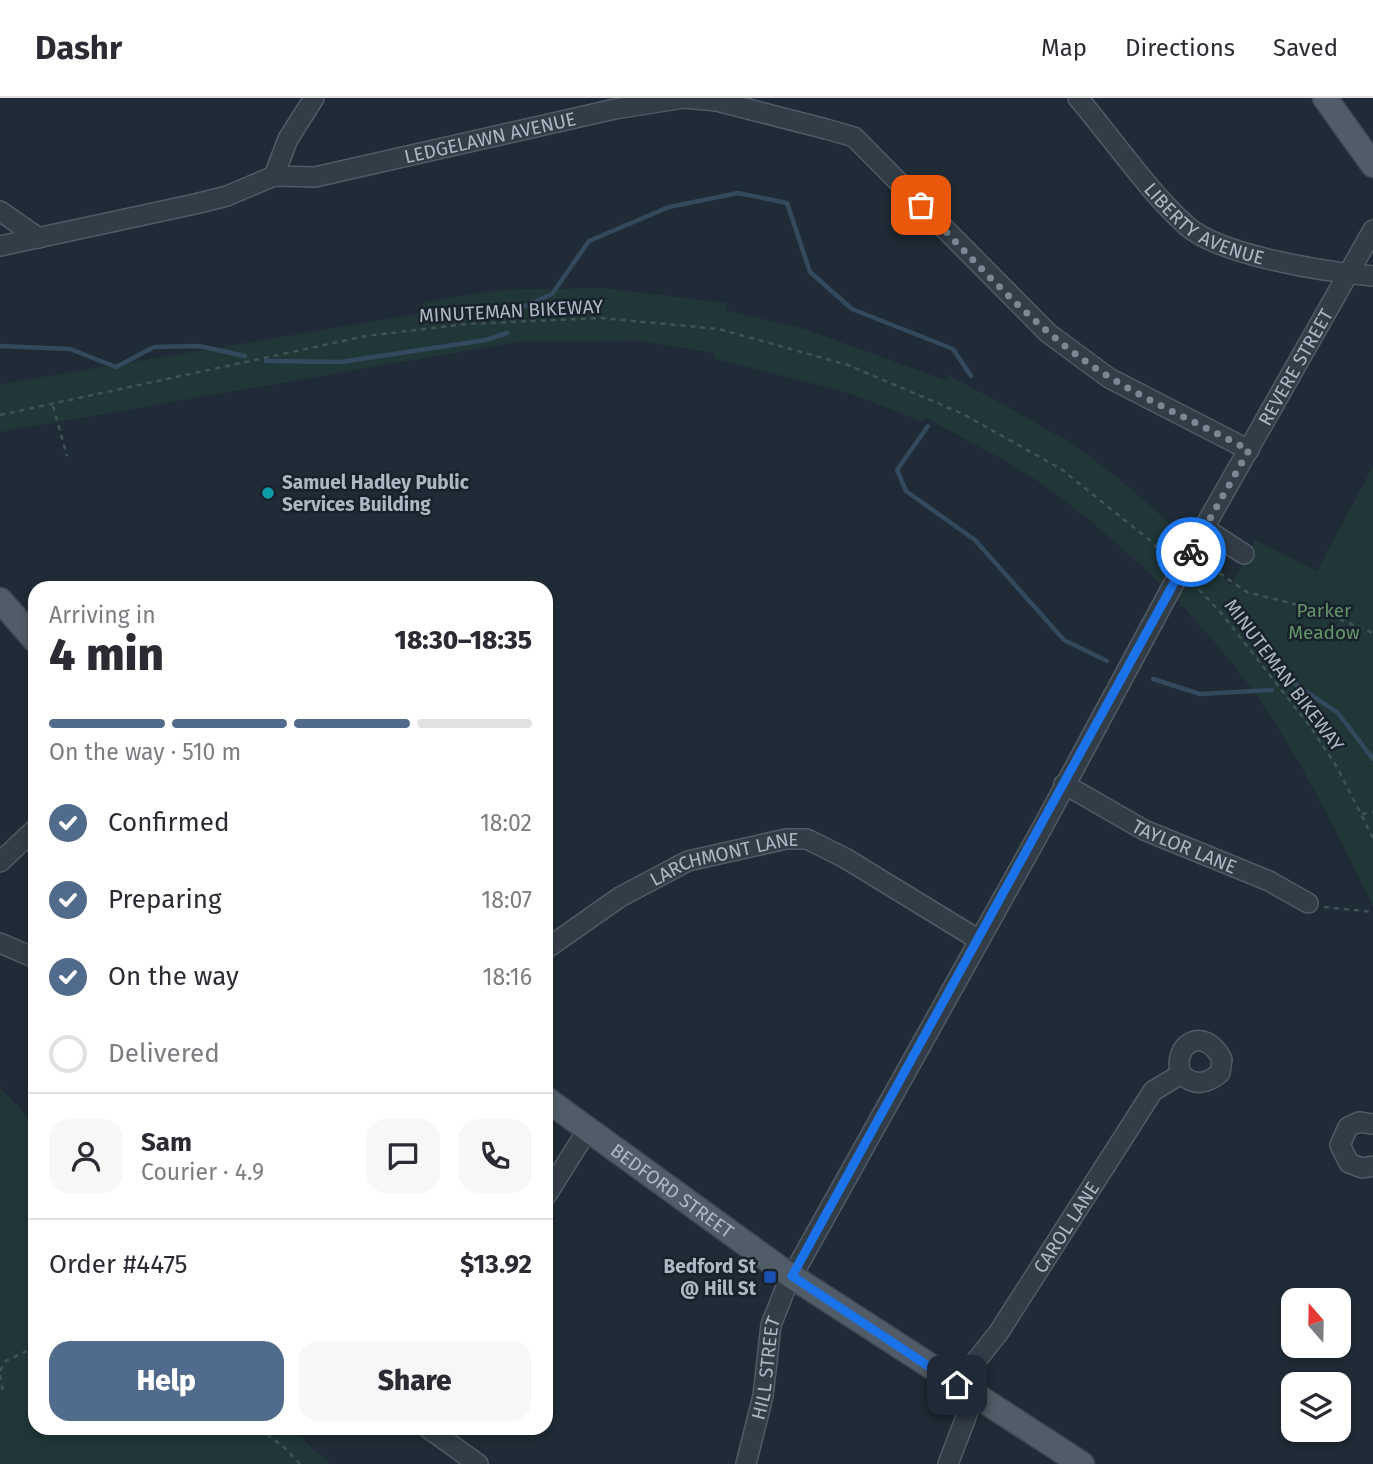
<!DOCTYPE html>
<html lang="en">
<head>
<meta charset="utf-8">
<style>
	body { margin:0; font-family:"Fira Sans",sans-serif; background:#f7f7f7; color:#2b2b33; height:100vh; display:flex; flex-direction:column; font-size:26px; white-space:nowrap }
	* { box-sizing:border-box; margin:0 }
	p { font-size:23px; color:#7c7c81 }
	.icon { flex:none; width:38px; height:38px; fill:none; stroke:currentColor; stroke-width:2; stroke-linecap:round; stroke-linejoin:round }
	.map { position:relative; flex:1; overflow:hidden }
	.panel { position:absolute; left:28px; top:483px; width:525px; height:854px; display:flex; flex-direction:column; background:#fff; border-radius:21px; box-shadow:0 4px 10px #0003 }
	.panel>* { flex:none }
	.needle { width:46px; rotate:340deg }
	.tools { position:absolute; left:1281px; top:1190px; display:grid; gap:14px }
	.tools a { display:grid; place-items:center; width:70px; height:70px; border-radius:14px; background:#fff; box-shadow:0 4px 10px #0003; font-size:35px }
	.pin { position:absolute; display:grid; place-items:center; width:60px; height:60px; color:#fff; margin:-30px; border-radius:14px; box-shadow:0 4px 10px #0006 }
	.courier { position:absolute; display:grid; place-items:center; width:70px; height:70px; margin:-35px; border:5px solid #1a73e8; border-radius:50%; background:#fff; color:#222; box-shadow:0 2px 9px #0007 }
	.head em { font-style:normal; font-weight:800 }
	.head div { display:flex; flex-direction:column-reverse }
	.head { display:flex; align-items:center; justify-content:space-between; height:119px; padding:0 21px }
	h1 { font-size:46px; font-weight:800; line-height:52px }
	.bar { display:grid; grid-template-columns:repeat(4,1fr); gap:10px 7px; align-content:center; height:84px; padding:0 21px }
	.bar i { height:9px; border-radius:5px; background:#e1e1e2 }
	.bar .selected { background:#506b8c }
	.bar p { grid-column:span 4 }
	.line { display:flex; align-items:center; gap:18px; padding:0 21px; border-top:2px solid #e1e1e2 }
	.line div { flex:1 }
	.round { display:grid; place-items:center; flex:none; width:74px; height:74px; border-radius:21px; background:#f7f7f7 }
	ol { padding:0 21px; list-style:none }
	li { display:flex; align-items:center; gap:21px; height:77px }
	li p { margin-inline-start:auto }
	li .icon { padding:7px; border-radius:50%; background:#506b8c; color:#fff; stroke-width:4 }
	li:last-child { color:#7c7c81 }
	li i { width:38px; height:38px; border:4px solid #e1e1e2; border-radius:50% }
	.cta { display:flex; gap:14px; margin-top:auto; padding:14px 21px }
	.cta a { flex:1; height:80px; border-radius:21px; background:#506b8c; color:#fff; font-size:28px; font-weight:800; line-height:80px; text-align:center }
	.cta a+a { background:#f7f7f7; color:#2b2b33 }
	header { display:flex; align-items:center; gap:42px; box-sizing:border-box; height:98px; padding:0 35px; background:#fff; border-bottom:2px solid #e1e1e2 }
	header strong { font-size:33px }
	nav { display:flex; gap:38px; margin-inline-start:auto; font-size:24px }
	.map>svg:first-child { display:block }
</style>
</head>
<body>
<header>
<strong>Dashr</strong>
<nav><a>Map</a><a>Directions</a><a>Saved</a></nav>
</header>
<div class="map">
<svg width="1373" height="1366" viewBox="0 0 1373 1366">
	<rect width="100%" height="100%" fill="#1f2b36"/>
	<path fill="#213737" d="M604,190L726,205V212L805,231L945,282L949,277C986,298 1025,317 1062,340C1124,379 1181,434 1231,488L1255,442L1317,473L1373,368V808C1336,734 1300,657 1251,590C1200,520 1135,458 1068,405C1025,371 974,346 926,320L923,324L846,294L716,261L713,255L639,243L517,244L0,334V286L418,216L425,204L499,192Z
		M0,989L35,1026V1330H291L330,1366H0Z"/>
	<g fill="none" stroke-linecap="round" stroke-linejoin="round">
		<path stroke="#32495e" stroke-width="4.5" d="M519,211L552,196L589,143L669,109L738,95L787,105L810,174L852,211L953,251L971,278
			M0,248L70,251L116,269L154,249L199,248L245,258
			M266,263L341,264L486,242L507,235
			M928,328L897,372L906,393L975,442L1064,542L1107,563
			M1153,581L1200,596L1272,592
			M1285,586L1291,583L1338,615L1373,661"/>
		<g stroke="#505b65" stroke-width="22">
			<g id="minor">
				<path id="s1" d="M1078,0C1113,41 1148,93 1187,128C1221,158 1327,174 1373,178"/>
				<path d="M274,78L288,41L314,0"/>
				<path d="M0,113L39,140"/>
				<path id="s2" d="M0,148L195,106L227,98L274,78L315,79L615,11L684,0L717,3L826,31L854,39L1048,235L1109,280L1249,352"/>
				<path d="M1204,430L1244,456"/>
				<path id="s3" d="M1064,686L1144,732L1269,783L1308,805"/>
				<path d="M0,764L35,731"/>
				<path d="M0,845L35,860"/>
				<path id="s4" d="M546,851L620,799L688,763L786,741H807L845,760L979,842"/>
				<path d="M1373,1026L1359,1024L1348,1029L1340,1047L1349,1065L1362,1070L1373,1068"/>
				<path d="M546,1098L588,1031"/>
				<path id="s5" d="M957,1287L999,1234L1153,993L1181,976C1171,948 1203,925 1222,961L1220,975C1205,987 1194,988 1181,976"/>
				<path d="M428,1330L478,1366"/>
				<path id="s6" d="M746,1366L763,1298L771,1227L786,1189L1041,732L1201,435L1373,132"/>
				<path d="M948,1366L974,1298"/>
			</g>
		</g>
		<g stroke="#3c4650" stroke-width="27">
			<g id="major">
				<path d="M1325,0L1373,67"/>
				<path d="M0,502L35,542"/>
				<path id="s7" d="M546,1001L782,1172L1082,1366"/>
			</g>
		</g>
		<path stroke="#3e5454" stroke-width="2.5" stroke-dasharray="5 5" stroke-linecap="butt" d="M53,308L67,358
			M0,317L366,238L467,226L601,220L719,231L848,267L963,316L1061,371L1152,444L1169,463
			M1203,464L1247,494L1317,512L1373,535
			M1192,484L1221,515L1309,627L1337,669L1373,740
			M1362,716L1373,714
			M1324,809L1373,814
			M0,1273L6,1263L35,1249
			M0,1277L3,1294
			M259,1330L285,1350L300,1366"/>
		<use href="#minor" stroke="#323d47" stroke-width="19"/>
		<use href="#major" stroke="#505c67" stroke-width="24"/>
	</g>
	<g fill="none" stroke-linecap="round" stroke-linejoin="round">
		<path stroke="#7b8792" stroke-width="7" stroke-dasharray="0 12.6" d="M921,107C970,159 1030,225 1088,265C1138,300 1195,323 1249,352L1191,454"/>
		<path stroke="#1a73e8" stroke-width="9" d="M957,1287L792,1178L1191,454"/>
	</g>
	<circle fill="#0f9aa8" stroke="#18222b" stroke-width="2.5" cx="268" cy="395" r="7"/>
	<rect fill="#1a4fb4" stroke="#18222b" stroke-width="2.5" x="763" y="1172" width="14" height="14" rx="3.5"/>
	<g text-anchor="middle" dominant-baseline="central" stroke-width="5" stroke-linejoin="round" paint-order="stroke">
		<g font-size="19" fill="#acb8c4" stroke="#18222b">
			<text stroke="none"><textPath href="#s2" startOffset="504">LEDGELAWN AVENUE</textPath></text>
			<text stroke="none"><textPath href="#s1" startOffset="182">LIBERTY AVENUE</textPath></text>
			<text transform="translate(511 213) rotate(-3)">MINUTEMAN BIKEWAY</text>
			<text stroke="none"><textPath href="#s6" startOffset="1234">REVERE STREET</textPath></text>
			<text transform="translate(1284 577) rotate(53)">MINUTEMAN BIKEWAY</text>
			<text stroke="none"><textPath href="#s3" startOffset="136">TAYLOR LANE</textPath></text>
			<text stroke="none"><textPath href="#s4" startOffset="203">LARCHMONT LANE</textPath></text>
			<text stroke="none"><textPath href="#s7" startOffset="156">BEDFORD STREET</textPath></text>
			<text stroke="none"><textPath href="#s5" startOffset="192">CAROL LANE</textPath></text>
			<text stroke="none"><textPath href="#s6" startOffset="98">HILL STREET</textPath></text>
		</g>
		<g font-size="19" font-weight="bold" fill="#acb8c4" stroke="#18222b" text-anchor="start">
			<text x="282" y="384">Samuel Hadley Public<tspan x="282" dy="22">Services Building</tspan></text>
			<text x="756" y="1168" text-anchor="end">Bedford St<tspan x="756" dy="22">@ Hill St</tspan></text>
		</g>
		<g font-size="19" fill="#64946a" stroke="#18222b">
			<text x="1324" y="512">Parker<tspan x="1324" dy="22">Meadow</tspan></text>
		</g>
	</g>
</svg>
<div class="tools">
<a><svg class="needle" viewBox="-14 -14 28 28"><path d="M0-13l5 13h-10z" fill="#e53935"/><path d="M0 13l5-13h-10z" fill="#7c7c81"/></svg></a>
<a><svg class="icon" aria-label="layers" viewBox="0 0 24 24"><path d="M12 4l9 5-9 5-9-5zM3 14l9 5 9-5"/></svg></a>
</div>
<div class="pin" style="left:921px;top:107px;background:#ea580c"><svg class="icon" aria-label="bag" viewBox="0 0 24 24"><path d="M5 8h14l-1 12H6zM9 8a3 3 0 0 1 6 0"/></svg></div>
<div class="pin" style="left:957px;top:1287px;background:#1f2937"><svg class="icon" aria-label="home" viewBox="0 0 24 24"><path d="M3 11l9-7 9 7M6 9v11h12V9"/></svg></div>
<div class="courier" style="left:1191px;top:454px"><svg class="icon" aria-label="bike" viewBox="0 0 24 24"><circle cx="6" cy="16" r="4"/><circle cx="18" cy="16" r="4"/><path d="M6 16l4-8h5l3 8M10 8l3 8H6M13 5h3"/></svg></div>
<section class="panel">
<div class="head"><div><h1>4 min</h1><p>Arriving in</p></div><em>18:30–18:35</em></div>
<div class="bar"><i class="selected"></i><i class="selected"></i><i class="selected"></i><i></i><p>On the way · 510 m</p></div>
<ol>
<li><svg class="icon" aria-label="check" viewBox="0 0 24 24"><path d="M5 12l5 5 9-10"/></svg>Confirmed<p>18:02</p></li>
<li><svg class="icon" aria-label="check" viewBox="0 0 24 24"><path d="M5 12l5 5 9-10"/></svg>Preparing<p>18:07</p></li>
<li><svg class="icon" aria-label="check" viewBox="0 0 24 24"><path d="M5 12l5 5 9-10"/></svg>On the way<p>18:16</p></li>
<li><i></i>Delivered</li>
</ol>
<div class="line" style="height:126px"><a class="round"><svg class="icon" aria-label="person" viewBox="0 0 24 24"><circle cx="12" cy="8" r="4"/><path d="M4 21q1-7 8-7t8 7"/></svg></a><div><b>Sam</b><p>Courier · 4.9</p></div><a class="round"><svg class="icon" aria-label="chat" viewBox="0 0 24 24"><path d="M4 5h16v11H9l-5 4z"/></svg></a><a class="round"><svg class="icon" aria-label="phone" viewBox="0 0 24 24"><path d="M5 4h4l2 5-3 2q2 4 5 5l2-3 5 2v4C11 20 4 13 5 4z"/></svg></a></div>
<div class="line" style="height:91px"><div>Order #4475</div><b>$13.92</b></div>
<div class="cta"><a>Help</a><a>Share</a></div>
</section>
</div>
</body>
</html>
